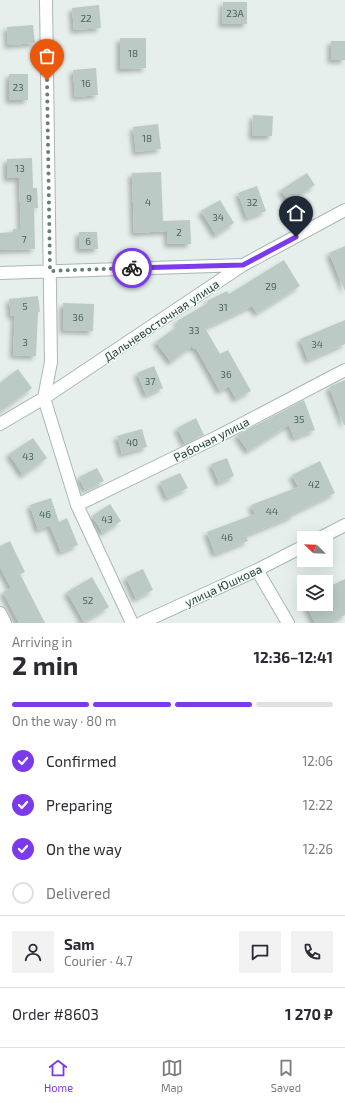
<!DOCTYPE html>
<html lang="en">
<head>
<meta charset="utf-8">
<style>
	body { margin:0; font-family:"Exo 2",sans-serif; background:#f2f2f3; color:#2b2b33; height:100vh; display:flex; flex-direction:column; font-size:15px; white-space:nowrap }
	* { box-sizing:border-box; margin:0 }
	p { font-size:13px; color:#7c7c81 }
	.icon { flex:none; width:22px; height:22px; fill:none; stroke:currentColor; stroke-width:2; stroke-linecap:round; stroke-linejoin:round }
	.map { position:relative; height:623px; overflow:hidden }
	.details { display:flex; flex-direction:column; background:#fff; flex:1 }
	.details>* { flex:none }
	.needle { width:26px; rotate:293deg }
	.controls { position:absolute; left:297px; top:531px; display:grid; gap:8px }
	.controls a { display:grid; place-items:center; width:36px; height:36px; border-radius:0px; background:#fff; box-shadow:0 4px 16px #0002; font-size:20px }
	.pin { position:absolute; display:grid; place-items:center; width:34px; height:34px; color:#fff; margin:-41px -17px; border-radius:50% 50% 50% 0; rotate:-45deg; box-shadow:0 0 4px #0007 }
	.pin .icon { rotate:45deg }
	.courier { position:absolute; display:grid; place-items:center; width:40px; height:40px; margin:-20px; border:3px solid #7c3aed; border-radius:50%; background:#fff; color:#222; box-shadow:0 1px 5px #0007 }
	.headline em { font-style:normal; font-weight:700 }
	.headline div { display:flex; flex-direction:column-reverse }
	.headline { display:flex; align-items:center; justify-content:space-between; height:68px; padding:0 12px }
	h1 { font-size:26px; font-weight:700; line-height:30px }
	.bar { display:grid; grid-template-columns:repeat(4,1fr); gap:6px 4px; align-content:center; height:48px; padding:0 12px }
	.bar i { height:5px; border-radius:3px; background:#e1e1e2 }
	.bar .active { background:#7c3aed }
	.bar p { grid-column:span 4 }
	.line { display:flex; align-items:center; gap:10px; padding:0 12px; border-top:1px solid #e1e1e2 }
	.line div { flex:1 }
	.round { display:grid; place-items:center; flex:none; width:42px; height:42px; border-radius:0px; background:#f2f2f3 }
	ol { padding:0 12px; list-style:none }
	li { display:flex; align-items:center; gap:12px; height:44px }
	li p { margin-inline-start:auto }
	li .icon { padding:4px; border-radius:50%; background:#7c3aed; color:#fff; stroke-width:4 }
	li:last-child { color:#7c7c81 }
	li i { width:22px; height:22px; border:2px solid #e1e1e2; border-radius:50% }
	.dock { display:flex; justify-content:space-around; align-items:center; height:56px; border-top:1px solid #e1e1e2; background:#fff; font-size:11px; color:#7c7c81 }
	.dock a { display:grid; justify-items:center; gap:2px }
	.dock .active { color:#7c3aed }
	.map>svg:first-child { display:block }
</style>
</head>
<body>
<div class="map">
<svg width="345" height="623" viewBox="0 0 345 623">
	<defs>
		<filter id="shadow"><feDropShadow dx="-3.5" dy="3.5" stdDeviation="2" flood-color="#0004"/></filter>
	</defs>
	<rect width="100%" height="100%" fill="#e6efeb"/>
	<path fill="#bbcac4" filter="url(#shadow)" d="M223,2H247V24H222Z
		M99,5L101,28L74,30L72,8Z
		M33,25L35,43L8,45L7,27Z
		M120,38H146V68L120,69Z
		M331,41H345V60H331Z
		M96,68L98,95L75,97L73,70Z
		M9,74H28V100H9Z
		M253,115L273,116L272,136H252Z
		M158,124L161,149L136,152L133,127Z
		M32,158L33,188H37L38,208H34L35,249L0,250V233L13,232V229H21L19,178H7V159Z
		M161,172L163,221L190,220L191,244H168L167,231L134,233L132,173Z
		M307,173L315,185L289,202L281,190Z
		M257,186L266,211L247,218L238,193Z
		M220,200L234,223L216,235L201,211Z
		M79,232H97L98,249H79Z
		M345,246V291L329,253Z
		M284,260L300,286L257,313L252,306L205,328L220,354L228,350L251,391L236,399L229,386L220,391L196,348L194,349L192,346L171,362L156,342L179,325L177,321L208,303L207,301L227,291L229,294Z
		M38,296L40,312H38L36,356L13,355L15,315L11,316L9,299Z
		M63,303L94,304L93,331L63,330Z
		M345,320V344L308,360L300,339Z
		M154,366L163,388L146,395L137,373Z
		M18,369L32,388L0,412V383Z
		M345,380V425H344L329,387Z
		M304,400L315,430L294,438L289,425L248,451L237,435Z
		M196,418L204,435L185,444L177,428Z
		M142,429L147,447L122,454L117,436Z
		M33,438L47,458L23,475L9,454Z
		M227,458L234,476L219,483L211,464Z
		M320,461L335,493L292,514L293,516L246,535L248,541L215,554L207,532L255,514L251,505L298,487L292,475Z
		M97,468L104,481L85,490L79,477Z
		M180,473L188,488L167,498L160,482Z
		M51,498L59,522L67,518L78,545L61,552L50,526L54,524L38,530L30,505Z
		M110,504L121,521L103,533L92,516Z
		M10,541L25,572L20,574L45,623H19L3,592L11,588L0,567V546Z
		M143,569L153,590L136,599L126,577Z
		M92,577L109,607L84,622L67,592Z
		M345,579V615L329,623H315L306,604H326V588Z"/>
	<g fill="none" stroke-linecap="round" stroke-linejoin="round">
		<g stroke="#a8b8b2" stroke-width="14">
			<path id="minor" d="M46,0L51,362L44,398L77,505L132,623
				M0,273L243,265
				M0,424L44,398L243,265L345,210
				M77,505L219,436L345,370
				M320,538L345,525
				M257,570L288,623
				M0,613L5,623
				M141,623L257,570L304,546"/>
		</g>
		<use href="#minor" stroke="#fff" stroke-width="12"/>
	</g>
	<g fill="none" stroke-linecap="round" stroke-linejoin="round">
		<path stroke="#687f78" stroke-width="4" stroke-dasharray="0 7.2" d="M47,80L50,271L132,268"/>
		<path stroke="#7c3aed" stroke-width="5" d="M132,268L243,265L296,237"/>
	</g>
	<g text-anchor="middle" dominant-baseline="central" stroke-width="3" stroke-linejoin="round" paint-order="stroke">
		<g font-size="10" fill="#4a645c">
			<text x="235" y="13">23А</text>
			<text x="86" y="18">22</text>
			<text x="133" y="53">18</text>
			<text x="86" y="83">16</text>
			<text x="18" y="87">23</text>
			<text x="147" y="138">18</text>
			<text x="20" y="168">13</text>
			<text x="29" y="198">9</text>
			<text x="148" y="202">4</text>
			<text x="252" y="202">32</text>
			<text x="218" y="217">34</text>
			<text x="179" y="232">2</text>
			<text x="24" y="239">7</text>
			<text x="88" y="241">6</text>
			<text x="271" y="286">29</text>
			<text x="25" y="306">5</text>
			<text x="223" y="307">31</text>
			<text x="78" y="317">36</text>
			<text x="194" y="330">33</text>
			<text x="25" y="342">3</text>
			<text x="317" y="344">34</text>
			<text x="226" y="374">36</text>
			<text x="150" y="381">37</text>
			<text x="299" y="419">35</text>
			<text x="132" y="442">40</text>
			<text x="28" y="456">43</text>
			<text x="314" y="484">42</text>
			<text x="272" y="511">44</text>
			<text x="45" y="514">46</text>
			<text x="107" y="519">43</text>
			<text x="227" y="537">46</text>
			<text x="88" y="600">52</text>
		</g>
		<g font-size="12" fill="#24423a" stroke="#f7fbf9">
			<text transform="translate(161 320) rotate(-34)">Дальневосточная улица</text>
			<text transform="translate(211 439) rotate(-27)">Рабочая улица</text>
			<text transform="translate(223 585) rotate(-25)">улица Юшкова</text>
		</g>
	</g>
</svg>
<div class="controls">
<a><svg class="needle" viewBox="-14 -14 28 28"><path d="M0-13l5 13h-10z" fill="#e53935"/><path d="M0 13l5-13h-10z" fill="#7c7c81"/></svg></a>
<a><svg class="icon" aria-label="layers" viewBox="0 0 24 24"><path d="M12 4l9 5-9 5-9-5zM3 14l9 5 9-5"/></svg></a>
</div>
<div class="pin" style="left:47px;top:80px;background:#ea580c"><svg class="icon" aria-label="bag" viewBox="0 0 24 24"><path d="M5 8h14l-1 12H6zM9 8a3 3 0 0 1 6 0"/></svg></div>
<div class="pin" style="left:296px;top:237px;background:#1f2937"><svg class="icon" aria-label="home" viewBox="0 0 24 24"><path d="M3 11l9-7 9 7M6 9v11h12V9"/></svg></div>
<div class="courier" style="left:132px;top:268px"><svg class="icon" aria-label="bike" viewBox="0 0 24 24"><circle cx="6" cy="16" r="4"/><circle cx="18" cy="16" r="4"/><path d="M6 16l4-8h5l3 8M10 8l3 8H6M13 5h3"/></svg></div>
</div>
<section class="details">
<div class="headline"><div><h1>2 min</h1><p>Arriving in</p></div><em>12:36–12:41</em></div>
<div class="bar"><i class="active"></i><i class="active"></i><i class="active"></i><i></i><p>On the way · 80 m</p></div>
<ol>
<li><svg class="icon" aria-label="check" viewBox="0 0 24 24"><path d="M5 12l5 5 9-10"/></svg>Confirmed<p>12:06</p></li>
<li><svg class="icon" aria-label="check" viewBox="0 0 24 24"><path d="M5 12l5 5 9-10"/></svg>Preparing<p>12:22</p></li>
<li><svg class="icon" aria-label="check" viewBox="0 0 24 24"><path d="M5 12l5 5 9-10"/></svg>On the way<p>12:26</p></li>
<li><i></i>Delivered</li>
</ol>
<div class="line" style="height:72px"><a class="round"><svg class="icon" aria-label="person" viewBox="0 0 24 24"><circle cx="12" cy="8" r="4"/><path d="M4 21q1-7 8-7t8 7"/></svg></a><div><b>Sam</b><p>Courier · 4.7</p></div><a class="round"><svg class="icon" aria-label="chat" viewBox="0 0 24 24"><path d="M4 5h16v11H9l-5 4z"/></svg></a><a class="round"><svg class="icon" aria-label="phone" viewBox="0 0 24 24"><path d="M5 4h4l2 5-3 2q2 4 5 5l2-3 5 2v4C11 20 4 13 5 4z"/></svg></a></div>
<div class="line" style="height:52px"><div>Order #8603</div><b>1 270 ₽</b></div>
</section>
<nav class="dock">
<a class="active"><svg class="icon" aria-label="home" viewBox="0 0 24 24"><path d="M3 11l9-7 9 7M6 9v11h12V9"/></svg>Home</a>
<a><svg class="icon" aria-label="map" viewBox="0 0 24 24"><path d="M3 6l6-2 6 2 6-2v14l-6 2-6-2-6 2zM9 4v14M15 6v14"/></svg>Map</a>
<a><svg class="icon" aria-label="saved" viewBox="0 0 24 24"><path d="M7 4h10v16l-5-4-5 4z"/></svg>Saved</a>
</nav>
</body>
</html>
